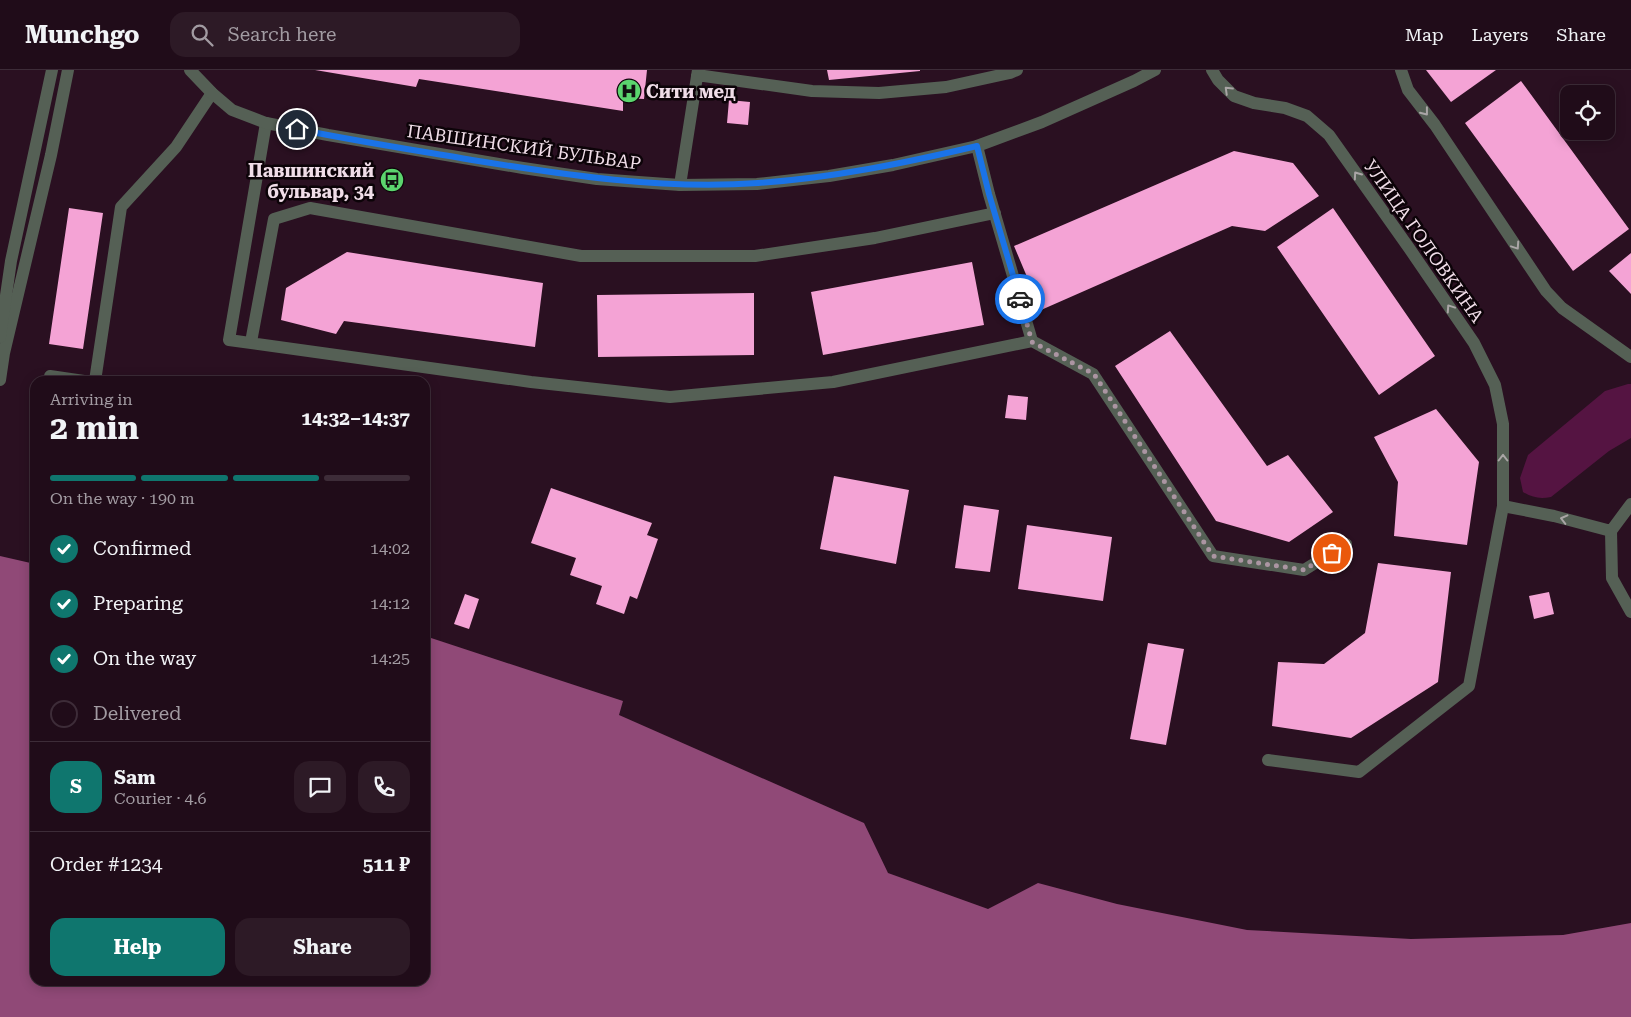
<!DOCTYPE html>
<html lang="en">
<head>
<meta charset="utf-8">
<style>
	body { margin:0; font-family:"Roboto Serif",serif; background:#2d1a26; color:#f1f3f6; height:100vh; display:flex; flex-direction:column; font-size:19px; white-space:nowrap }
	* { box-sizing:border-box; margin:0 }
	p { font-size:16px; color:#a29ba2 }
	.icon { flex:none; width:28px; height:28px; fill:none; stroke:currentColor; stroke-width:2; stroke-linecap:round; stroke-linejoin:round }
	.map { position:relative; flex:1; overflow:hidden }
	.sheet { position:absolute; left:30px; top:306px; width:400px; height:610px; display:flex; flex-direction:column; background:#200c19; border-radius:15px; box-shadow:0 2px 12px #0003,0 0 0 1px #3d2c38 }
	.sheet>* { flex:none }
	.buttons { position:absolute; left:1560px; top:15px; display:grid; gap:10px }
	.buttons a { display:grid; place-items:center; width:55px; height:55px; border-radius:10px; background:#200c19; box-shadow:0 2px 12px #0003,0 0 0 1px #3d2c38; font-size:25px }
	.pin { position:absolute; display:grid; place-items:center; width:42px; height:42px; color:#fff; margin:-21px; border:2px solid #fff; border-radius:50%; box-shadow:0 1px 5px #0007 }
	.courier { position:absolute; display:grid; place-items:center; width:50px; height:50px; margin:-25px; border:4px solid #1a73e8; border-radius:50%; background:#fff; color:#222; box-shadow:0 1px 6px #0007 }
	.overview em { font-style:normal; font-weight:700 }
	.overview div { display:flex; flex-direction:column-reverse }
	.overview { display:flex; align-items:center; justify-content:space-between; height:85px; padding:0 20px }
	h1 { font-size:32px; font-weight:700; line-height:38px }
	.bar { display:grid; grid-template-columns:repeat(4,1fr); gap:8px 5px; align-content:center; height:60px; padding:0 20px }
	.bar i { height:6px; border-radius:4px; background:#3d2c38 }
	.bar .current { background:#0f766e }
	.bar p { grid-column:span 4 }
	.line { display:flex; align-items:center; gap:12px; padding:0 20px; border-top:1px solid #3d2c38 }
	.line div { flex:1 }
	.round { display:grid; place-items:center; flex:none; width:52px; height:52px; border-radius:15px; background:#2d1a26 }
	ol { padding:0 20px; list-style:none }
	li { display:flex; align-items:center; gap:15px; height:55px }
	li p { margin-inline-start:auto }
	li .icon { padding:5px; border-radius:50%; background:#0f766e; color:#fff; stroke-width:4 }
	li:last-child { color:#a29ba2 }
	li i { width:28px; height:28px; border:2px solid #3d2c38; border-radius:50% }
	.cta { display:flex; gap:10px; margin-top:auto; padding:10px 20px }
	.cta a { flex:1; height:58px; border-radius:15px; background:#0f766e; color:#fff; font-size:20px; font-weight:700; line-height:58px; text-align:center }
	.cta a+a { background:#2d1a26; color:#f1f3f6 }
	header { display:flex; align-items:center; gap:30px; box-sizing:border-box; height:70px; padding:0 25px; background:#200c19; border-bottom:1px solid #3d2c38 }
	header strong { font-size:24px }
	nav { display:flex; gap:28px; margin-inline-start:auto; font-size:18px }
	.search { width:350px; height:45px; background:#2d1a26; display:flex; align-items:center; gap:12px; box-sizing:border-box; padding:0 18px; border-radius:15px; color:#a29ba2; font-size:19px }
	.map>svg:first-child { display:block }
</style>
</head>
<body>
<header>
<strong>Munchgo</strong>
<div class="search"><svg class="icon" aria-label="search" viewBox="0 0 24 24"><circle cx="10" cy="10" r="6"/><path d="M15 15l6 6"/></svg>Search here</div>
<nav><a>Map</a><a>Layers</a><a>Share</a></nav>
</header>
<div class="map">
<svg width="1631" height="947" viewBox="0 0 1631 947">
	<rect width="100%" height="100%" fill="#2a1021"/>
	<path fill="#551442" d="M1628,314H1631V368L1609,381L1551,427C1540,429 1533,428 1523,422L1520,408L1528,385L1605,321Z"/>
	<path fill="#904977" d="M0,486L35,494V911H425V566L623,631L619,645L864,753L888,803L988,839L1038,813L1117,834L1247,860L1411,869L1563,865L1631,853V947H0Z"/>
	<path fill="#f4a3d5" d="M315,0H647L644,29L623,28V41L419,9L416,17Z
		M827,0H920V1L829,10Z
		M1426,0H1496L1451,32Z
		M1521,11L1629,159L1573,201L1465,53Z
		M729,30L750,32L748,55L727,53Z
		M1234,81L1293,93L1319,126L1265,161L1232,156L1041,240L1014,176Z
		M69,138L103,143L83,279L49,274Z
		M1333,138L1435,286L1379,325L1277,177Z
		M347,182L543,213L535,277L344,251L336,264L281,250L286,218Z
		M1631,183V224L1609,201Z
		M972,192L984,255L823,285L811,222Z
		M754,223V285L598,287L597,225Z
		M1170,261L1267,396L1288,385L1333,442L1289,472L1216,451L1115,296Z
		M1008,325L1028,327L1026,350L1005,348Z
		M1436,339L1479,392L1467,475L1394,466L1398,412L1374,367Z
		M834,406L909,420L896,494L820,479Z
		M551,418L652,453L647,465L658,469L637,529L630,526L624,544L596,534L602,516L570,505L576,488L531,473Z
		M964,435L999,440L990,502L955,498Z
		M1027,455L1112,467L1103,531L1018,519Z
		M1378,493L1451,502L1438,612L1351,668L1272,656L1278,592L1324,594L1365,563Z
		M1549,522L1554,544L1534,549L1529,526Z
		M465,524L479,529L469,559L454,554Z
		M1148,573L1184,579L1166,675L1130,669Z"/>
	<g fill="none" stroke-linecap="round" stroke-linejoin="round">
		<path stroke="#556055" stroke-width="12" d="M697,5L812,21L879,23L946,17L1010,3L1017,0
			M266,53L229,270L531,312L670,327L833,312L1032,271L1093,304L1213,486L1304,500L1346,474
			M977,76L989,124L1032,271
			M680,115L698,0
			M251,272L274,149L310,138L581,186H755L875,168L995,143
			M50,306L84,311
			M0,310L4,283L51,85L68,0
			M95,311L121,137L176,77L212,23
			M1611,461L1612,508L1631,542
			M1268,690L1359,702L1469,616L1503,436"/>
		<path stroke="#556055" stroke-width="12" d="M190,0L212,23L232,40L266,53L328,65L523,98L597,109L680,115L757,114L829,106L893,95L977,76L1042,52L1134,11L1155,0
			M1212,0L1218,10L1234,26L1254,33L1285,38L1307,46L1329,65L1409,178L1474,273L1495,315L1503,354V436L1554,446L1611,461L1631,434
			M1401,0L1408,20L1435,55L1546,221L1562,238L1631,287
			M0,267L11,191L52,0"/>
	</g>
	<defs><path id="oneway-chevron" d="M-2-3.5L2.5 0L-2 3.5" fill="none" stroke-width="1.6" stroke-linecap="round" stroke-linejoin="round" transform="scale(1.25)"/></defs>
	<g stroke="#aaa5a6">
		<use href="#oneway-chevron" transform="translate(1228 20) rotate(-136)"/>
		<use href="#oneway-chevron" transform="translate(1425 42) rotate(52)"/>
		<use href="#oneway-chevron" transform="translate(1357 105) rotate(-125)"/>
		<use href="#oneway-chevron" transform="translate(1516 176) rotate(56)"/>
		<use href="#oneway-chevron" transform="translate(1450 238) rotate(-124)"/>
		<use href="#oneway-chevron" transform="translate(1503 388) rotate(-90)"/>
		<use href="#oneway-chevron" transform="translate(1564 449) rotate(-166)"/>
	</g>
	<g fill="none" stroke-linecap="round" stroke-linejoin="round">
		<path stroke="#ab95a2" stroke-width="5" stroke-dasharray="0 9" d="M1020,229L1032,272L1094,304L1213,486L1304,500L1332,483"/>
		<path stroke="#1a73e8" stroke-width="6" d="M297,59C355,71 414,80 472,90C566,105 662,120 758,113C832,108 905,93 977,76L989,124L1020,229"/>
	</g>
	<defs>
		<g id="hospital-disc" transform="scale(1.25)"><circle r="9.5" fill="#5bd56e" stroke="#0c0308"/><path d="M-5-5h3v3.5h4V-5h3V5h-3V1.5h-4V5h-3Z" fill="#111"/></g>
		<g id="bus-disc" transform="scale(1.25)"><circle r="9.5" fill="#5bd56e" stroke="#0c0308"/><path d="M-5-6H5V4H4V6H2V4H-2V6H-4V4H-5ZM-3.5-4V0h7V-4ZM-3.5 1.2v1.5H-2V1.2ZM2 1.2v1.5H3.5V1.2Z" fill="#111"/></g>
	</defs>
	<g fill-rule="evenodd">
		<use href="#hospital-disc" x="629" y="21"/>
		<use href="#bus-disc" x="392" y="110"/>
	</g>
	<g text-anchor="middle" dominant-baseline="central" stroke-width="5" stroke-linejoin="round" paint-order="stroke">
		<g font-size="18" font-weight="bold" fill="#f0dde8" stroke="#0c0308" text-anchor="start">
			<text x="646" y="21">Сити мед</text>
			<text x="374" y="100" text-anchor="end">Павшинский<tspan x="374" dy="21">бульвар, 34</tspan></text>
		</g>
		<g font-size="18" fill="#f0dde8" stroke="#0c0308">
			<text transform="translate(524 77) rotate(8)">ПАВШИНСКИЙ БУЛЬВАР</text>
			<text transform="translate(1424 171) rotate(55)">УЛИЦА ГОЛОВКИНА</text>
		</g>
	</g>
</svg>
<div class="buttons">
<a><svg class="icon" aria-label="locate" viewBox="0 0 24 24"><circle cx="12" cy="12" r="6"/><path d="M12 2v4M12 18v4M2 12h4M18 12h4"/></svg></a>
</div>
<div class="pin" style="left:1332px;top:483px;background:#ea580c"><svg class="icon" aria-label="bag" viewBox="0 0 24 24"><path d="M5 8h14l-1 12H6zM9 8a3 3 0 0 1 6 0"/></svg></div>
<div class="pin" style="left:297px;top:59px;background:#1f2937"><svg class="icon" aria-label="home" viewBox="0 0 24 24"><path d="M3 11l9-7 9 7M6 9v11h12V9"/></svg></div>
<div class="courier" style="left:1020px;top:229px"><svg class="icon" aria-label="car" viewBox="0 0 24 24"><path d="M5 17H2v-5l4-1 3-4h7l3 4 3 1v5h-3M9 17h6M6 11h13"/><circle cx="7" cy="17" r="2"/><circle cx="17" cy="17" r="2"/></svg></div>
<section class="sheet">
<div class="overview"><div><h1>2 min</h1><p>Arriving in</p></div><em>14:32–14:37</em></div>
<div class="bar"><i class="current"></i><i class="current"></i><i class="current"></i><i></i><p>On the way · 190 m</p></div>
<ol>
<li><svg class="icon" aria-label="check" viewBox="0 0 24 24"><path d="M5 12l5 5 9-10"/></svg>Confirmed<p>14:02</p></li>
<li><svg class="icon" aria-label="check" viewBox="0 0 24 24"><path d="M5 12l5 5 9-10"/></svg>Preparing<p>14:12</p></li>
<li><svg class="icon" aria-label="check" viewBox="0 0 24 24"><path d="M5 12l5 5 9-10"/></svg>On the way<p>14:25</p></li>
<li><i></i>Delivered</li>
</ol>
<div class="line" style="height:90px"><b class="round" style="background:#0f766e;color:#fff">S</b><div><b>Sam</b><p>Courier · 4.6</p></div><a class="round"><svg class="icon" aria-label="chat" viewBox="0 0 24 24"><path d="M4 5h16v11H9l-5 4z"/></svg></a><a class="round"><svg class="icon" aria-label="phone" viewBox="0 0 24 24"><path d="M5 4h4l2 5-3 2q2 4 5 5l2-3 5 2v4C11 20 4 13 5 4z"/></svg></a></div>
<div class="line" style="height:65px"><div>Order #1234</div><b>511 ₽</b></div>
<div class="cta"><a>Help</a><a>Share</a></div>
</section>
</div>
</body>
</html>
